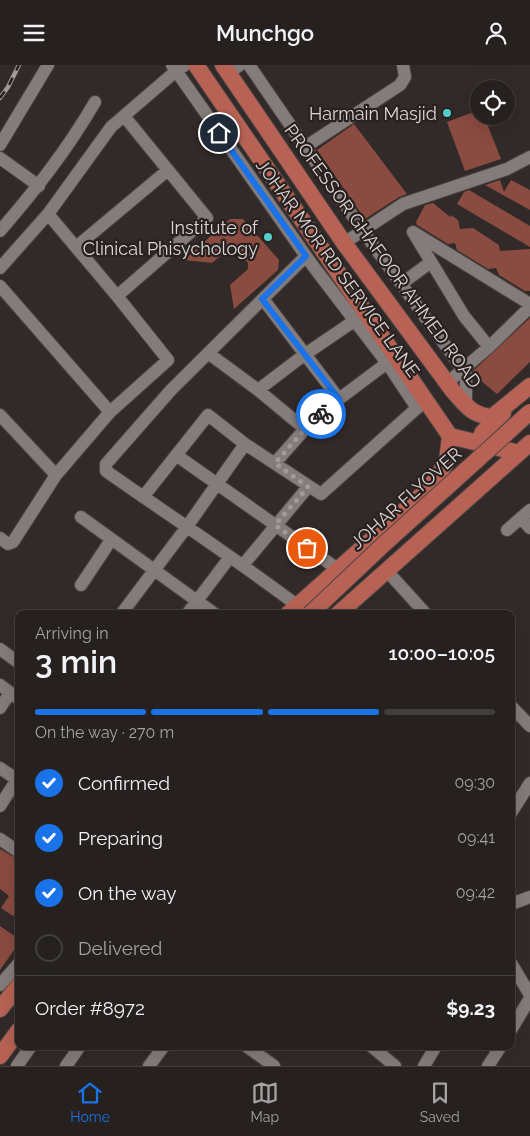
<!DOCTYPE html>
<html lang="en">
<head>
<meta charset="utf-8">
<style>
	body { margin:0; font-family:Raleway,sans-serif; background:#2e2828; color:#f1f3f6; height:100vh; display:flex; flex-direction:column; font-size:19px; white-space:nowrap }
	* { box-sizing:border-box; margin:0 }
	p { font-size:16px; color:#a4a3a4 }
	.icon { flex:none; width:28px; height:28px; fill:none; stroke:currentColor; stroke-width:2; stroke-linecap:round; stroke-linejoin:round }
	.map { position:relative; flex:1; overflow:hidden }
	.drawer { position:absolute; left:15px; top:545px; width:500px; height:440px; display:flex; flex-direction:column; background:#26201f; border-radius:10px; box-shadow:0 5px 20px #0002,0 0 0 1px #423e3d }
	.drawer>* { flex:none }
	.fabs { position:absolute; left:470px; top:15px; display:grid; gap:10px }
	.fabs a { display:grid; place-items:center; width:45px; height:45px; border-radius:50%; background:#26201f; box-shadow:0 5px 20px #0002,0 0 0 1px #423e3d; font-size:25px }
	.pin { position:absolute; display:grid; place-items:center; width:42px; height:42px; color:#fff; margin:-21px; border:2px solid #fff; border-radius:50%; box-shadow:0 1px 5px #0007 }
	.courier { position:absolute; display:grid; place-items:center; width:50px; height:50px; margin:-25px; border:4px solid #1a73e8; border-radius:50%; background:#fff; color:#222; box-shadow:0 1px 6px #0007 }
	.head em { font-style:normal; font-weight:600 }
	.head div { display:flex; flex-direction:column-reverse }
	.head { display:flex; align-items:center; justify-content:space-between; height:85px; padding:0 20px }
	h1 { font-size:32px; font-weight:600; line-height:38px }
	.bar { display:grid; grid-template-columns:repeat(4,1fr); gap:8px 5px; align-content:center; height:60px; padding:0 20px }
	.bar i { height:6px; border-radius:4px; background:#423e3d }
	.bar .selected { background:#1a73e8 }
	.bar p { grid-column:span 4 }
	.line { display:flex; align-items:center; gap:12px; padding:0 20px; border-top:1px solid #423e3d }
	.line div { flex:1 }
	ol { padding:0 20px; list-style:none }
	li { display:flex; align-items:center; gap:15px; height:55px }
	li p { margin-inline-start:auto }
	li .icon { padding:5px; border-radius:50%; background:#1a73e8; color:#fff; stroke-width:4 }
	li:last-child { color:#a4a3a4 }
	li i { width:28px; height:28px; border:2px solid #423e3d; border-radius:50% }
	header { display:flex; justify-content:space-between; align-items:center; height:65px; padding:0 20px; background:#26201f; font-size:22px; font-weight:600 }
	.dock { display:flex; justify-content:space-around; align-items:center; height:70px; border-top:1px solid #423e3d; background:#26201f; font-size:14px; color:#a4a3a4 }
	.dock a { display:grid; justify-items:center; gap:2px }
	.dock .selected { color:#1a73e8 }
	.map>svg:first-child { display:block }
</style>
</head>
<body>
<header><svg class="icon" aria-label="menu" viewBox="0 0 24 24"><path d="M4 6h16M4 12h16M4 18h16"/></svg>Munchgo<svg class="icon" aria-label="person" viewBox="0 0 24 24"><circle cx="12" cy="8" r="4"/><path d="M4 21q1-7 8-7t8 7"/></svg></header>
<div class="map">
<svg width="530" height="1001" viewBox="0 0 530 1001">
	<rect width="100%" height="100%" fill="#322a29"/>
	<path fill="#8a4b40" d="M479,45V51H484L501,94L465,106L447,57Z
		M354,59L407,129L399,132L365,154L317,85Z
		M500,115L504,127L511,115L530,125V145L485,120Z
		M469,125L530,161V182L457,139L464,127Z
		M433,138L450,152L451,150L458,155L460,164L473,163L499,180L500,186L530,184V226H525L499,210L496,203L488,204L457,185L455,178L448,179L417,160L416,157L425,140Z
		M230,154H243L279,195L278,205L234,244L230,220L248,204V198L235,183H230L212,198L184,195Z
		M530,253V297L497,329L474,310L473,306Z
		M0,784L19,795V843L13,851L1,843L9,831L0,824Z
		M0,861L19,874V878L0,905Z"/>
	<g fill="none" stroke-linecap="round" stroke-linejoin="round">
		<g stroke="#4c4645" stroke-width="14">
			<path id="minor" d="M172,0L313,201L387,298L417,343L426,336
				M249,0L363,166L466,309V340
				M228,8L240,0
				M0,80L48,0
				M305,82L400,20L405,12L403,0
				M0,93L39,121
				M0,166C37,123 67,85 95,37
				M344,178L403,139L507,104L530,92
				M76,182L168,105
				M0,203L48,149L111,62L176,6L185,0
				M401,219L431,197
				M0,221L110,347
				M117,231L207,153L124,51
				M263,234L339,334
				M530,239L413,167L464,251L489,282L530,242
				M208,288L258,325L305,364
				M447,318L489,282
				M258,325L304,290L354,256
				M0,350L56,410
				M176,390L339,505
				M275,398L305,364L339,334L387,298
				M143,432L208,350L245,379L321,429L417,343
				M81,452L215,549
				M521,453L530,463
				M507,465L530,445
				M0,473L8,479L13,477L56,410L110,347L168,295L117,231L48,149
				M243,500L308,422
				M387,506L426,549
				M81,520L111,475
				M298,541C236,494 170,451 106,406V399L171,325L306,191
				M122,548L186,463L245,379
				M187,549L230,492
				M0,584L19,598
				M0,620L19,634
				M511,641L530,661
				M0,643L10,628
				M0,703L19,716
				M0,741L19,711
				M511,748L530,718
				M0,774L19,787
				M511,839L530,832
				M511,898L530,930
				M0,920L19,898
				M511,965L530,933
				M246,981L274,1001
				M371,981L395,1001
				M17,1001L31,981
				M66,1001L80,981
				M149,1001L164,981
				M424,1001L436,981
				M488,1001L501,981"/>
		</g>
		<g stroke="#4c4645" stroke-width="18">
			<path id="major" d="M196,0L450,371L519,388
				M223,0L344,178L453,326C466,340 471,350 492,352L530,321
				M478,378L483,367L503,348
				M288,549L424,428L436,414L447,396L450,371
				M338,549L530,378
				M0,944L19,920
				M0,991L19,965"/>
		</g>
		<use href="#minor" stroke="#847c7a" stroke-width="12"/>
		<use href="#major" stroke="#b76254" stroke-width="16"/>
		<g stroke="#a09a99" stroke-width="4.5">
			<path id="rail" d="M0,33L8,22L19,0"/>
		</g>
		<use href="#rail" stroke="#28211f" stroke-width="2.5" stroke-dasharray="8" stroke-linecap="butt"/>
		<g stroke="#4c4645" stroke-width="18" stroke-linecap="butt">
			<path id="major-bridge" d="M310,549L383,480L530,347"/>
		</g>
		<use href="#major-bridge" stroke="#b76254" stroke-width="16"/>
	</g>
	<g fill="none" stroke-linecap="round" stroke-linejoin="round">
		<path stroke="#a09a99" stroke-width="5" stroke-dasharray="0 9" d="M307,483L275,460L308,422L275,398L305,364L321,349"/>
		<path stroke="#1a73e8" stroke-width="6" d="M219,68L306,191L262,234L339,334L321,349"/>
	</g>
	<g fill="#53cdcb" stroke="#28211f" stroke-width="2">
		<circle cx="447" cy="48" r="5"/>
		<circle cx="268" cy="172" r="5"/>
	</g>
	<g text-anchor="middle" dominant-baseline="central" stroke-width="4.5" stroke-linejoin="round" paint-order="stroke">
		<g font-size="18" fill="#dcd7d6" stroke="#28211f" text-anchor="end">
			<text x="437" y="48">Harmain Masjid</text>
			<text x="258" y="162">Institute of<tspan x="258" dy="21">Clinical Phisychology</tspan></text>
		</g>
		<g font-size="18" fill="#dcd7d6" stroke="#28211f">
			<text transform="translate(383 191) rotate(54)">PROFESSOR GHAFOOR AHMED ROAD</text>
			<text transform="translate(338 203) rotate(54)">JOHAR MOR RD SERVICE LANE</text>
			<text transform="translate(406 433) rotate(-42)">JOHAR FLYOVER</text>
		</g>
	</g>
</svg>
<div class="fabs">
<a><svg class="icon" aria-label="locate" viewBox="0 0 24 24"><circle cx="12" cy="12" r="6"/><path d="M12 2v4M12 18v4M2 12h4M18 12h4"/></svg></a>
</div>
<div class="pin" style="left:307px;top:483px;background:#ea580c"><svg class="icon" aria-label="bag" viewBox="0 0 24 24"><path d="M5 8h14l-1 12H6zM9 8a3 3 0 0 1 6 0"/></svg></div>
<div class="pin" style="left:219px;top:68px;background:#1f2937"><svg class="icon" aria-label="home" viewBox="0 0 24 24"><path d="M3 11l9-7 9 7M6 9v11h12V9"/></svg></div>
<div class="courier" style="left:321px;top:349px"><svg class="icon" aria-label="bike" viewBox="0 0 24 24"><circle cx="6" cy="16" r="4"/><circle cx="18" cy="16" r="4"/><path d="M6 16l4-8h5l3 8M10 8l3 8H6M13 5h3"/></svg></div>
<section class="drawer">
<div class="head"><div><h1>3 min</h1><p>Arriving in</p></div><em>10:00–10:05</em></div>
<div class="bar"><i class="selected"></i><i class="selected"></i><i class="selected"></i><i></i><p>On the way · 270 m</p></div>
<ol>
<li><svg class="icon" aria-label="check" viewBox="0 0 24 24"><path d="M5 12l5 5 9-10"/></svg>Confirmed<p>09:30</p></li>
<li><svg class="icon" aria-label="check" viewBox="0 0 24 24"><path d="M5 12l5 5 9-10"/></svg>Preparing<p>09:41</p></li>
<li><svg class="icon" aria-label="check" viewBox="0 0 24 24"><path d="M5 12l5 5 9-10"/></svg>On the way<p>09:42</p></li>
<li><i></i>Delivered</li>
</ol>
<div class="line" style="height:65px"><div>Order #8972</div><b>$9.23</b></div>
</section>
</div>
<nav class="dock">
<a class="selected"><svg class="icon" aria-label="home" viewBox="0 0 24 24"><path d="M3 11l9-7 9 7M6 9v11h12V9"/></svg>Home</a>
<a><svg class="icon" aria-label="map" viewBox="0 0 24 24"><path d="M3 6l6-2 6 2 6-2v14l-6 2-6-2-6 2zM9 4v14M15 6v14"/></svg>Map</a>
<a><svg class="icon" aria-label="saved" viewBox="0 0 24 24"><path d="M7 4h10v16l-5-4-5 4z"/></svg>Saved</a>
</nav>
</body>
</html>
